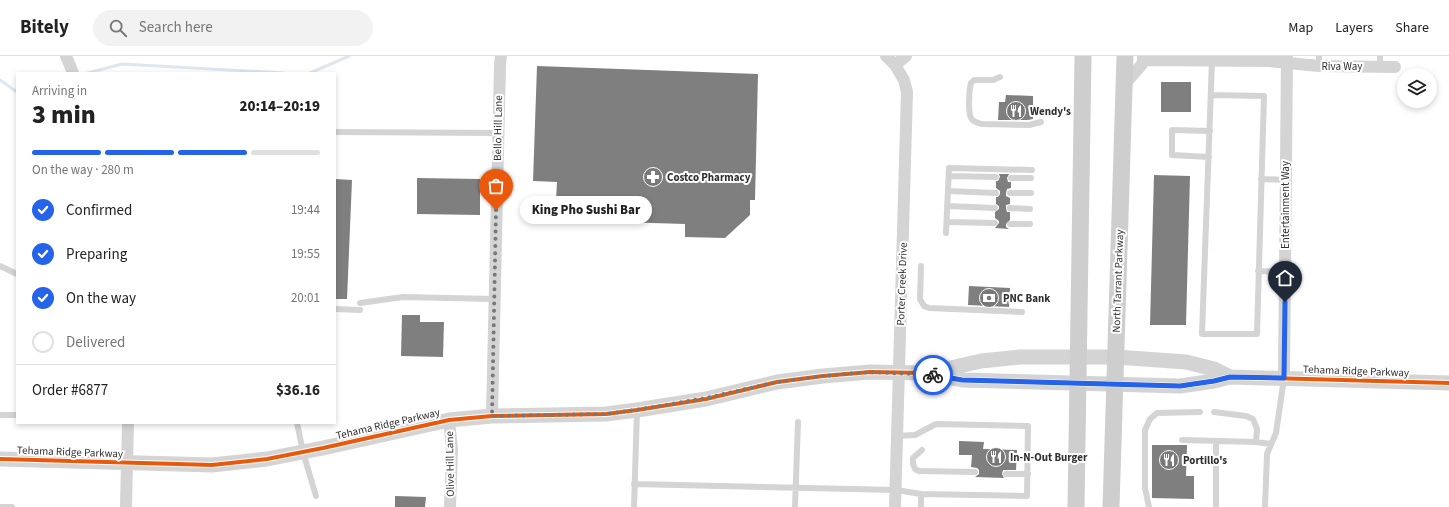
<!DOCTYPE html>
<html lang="en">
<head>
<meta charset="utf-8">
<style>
	body { margin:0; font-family:"Source Sans 3",sans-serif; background:#f2f2f2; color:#222; height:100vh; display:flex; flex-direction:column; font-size:15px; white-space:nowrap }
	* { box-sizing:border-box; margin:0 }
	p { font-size:13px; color:#767676 }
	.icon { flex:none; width:22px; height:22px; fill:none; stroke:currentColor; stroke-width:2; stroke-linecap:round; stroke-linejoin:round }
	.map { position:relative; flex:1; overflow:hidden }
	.sheet { position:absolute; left:16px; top:16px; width:320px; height:352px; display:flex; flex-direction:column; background:#fff; border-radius:0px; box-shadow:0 2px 6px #0003 }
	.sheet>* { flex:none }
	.fabs { position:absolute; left:1397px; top:12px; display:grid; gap:8px }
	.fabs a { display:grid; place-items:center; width:40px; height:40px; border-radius:50%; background:#fff; box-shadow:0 2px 6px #0003; font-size:20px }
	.pin { position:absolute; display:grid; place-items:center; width:34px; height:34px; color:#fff; margin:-41px -17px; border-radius:50% 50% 50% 0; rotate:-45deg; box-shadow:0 0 4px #0007 }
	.pin .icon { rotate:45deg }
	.courier { position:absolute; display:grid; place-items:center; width:40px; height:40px; margin:-20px; border:3px solid #2563eb; border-radius:50%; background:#fff; color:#222; box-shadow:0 1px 5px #0007 }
	.bubble { position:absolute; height:28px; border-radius:14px; background:#fff; box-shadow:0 2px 6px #0003; font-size:13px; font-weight:800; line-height:28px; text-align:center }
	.head em { font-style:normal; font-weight:800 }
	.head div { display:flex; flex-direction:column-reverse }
	.head { display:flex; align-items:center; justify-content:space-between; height:68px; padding:0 16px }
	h1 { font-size:26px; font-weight:800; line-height:30px }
	.bar { display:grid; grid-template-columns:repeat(4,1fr); gap:6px 4px; align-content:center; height:48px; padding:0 16px }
	.bar i { height:5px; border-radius:3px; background:#e0e0e0 }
	.bar .selected { background:#2563eb }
	.bar p { grid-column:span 4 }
	.line { display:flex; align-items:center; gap:10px; padding:0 16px; border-top:1px solid #e0e0e0 }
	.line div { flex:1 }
	ol { padding:0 16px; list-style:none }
	li { display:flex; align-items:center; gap:12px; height:44px }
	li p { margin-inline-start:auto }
	li .icon { padding:4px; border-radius:50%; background:#2563eb; color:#fff; stroke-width:4 }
	li:last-child { color:#767676 }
	li i { width:22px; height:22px; border:2px solid #e0e0e0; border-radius:50% }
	header { display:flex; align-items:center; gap:24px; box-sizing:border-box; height:56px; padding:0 20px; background:#fff; border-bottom:1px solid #e0e0e0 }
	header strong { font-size:19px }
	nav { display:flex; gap:22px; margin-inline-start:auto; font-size:14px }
	.search { width:280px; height:36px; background:#f2f2f2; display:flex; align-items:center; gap:10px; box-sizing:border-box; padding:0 14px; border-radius:22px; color:#767676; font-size:15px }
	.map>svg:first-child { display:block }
</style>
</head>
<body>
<header>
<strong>Bitely</strong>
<div class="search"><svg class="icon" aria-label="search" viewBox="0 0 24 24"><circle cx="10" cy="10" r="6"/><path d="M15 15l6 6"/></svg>Search here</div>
<nav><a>Map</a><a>Layers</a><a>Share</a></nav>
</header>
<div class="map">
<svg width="1449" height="451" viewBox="0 0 1449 451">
	<rect width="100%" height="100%" fill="#fff"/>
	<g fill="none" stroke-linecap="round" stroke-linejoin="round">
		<path stroke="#dde7f0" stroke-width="3" d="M88,17L122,8L284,17
			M310,17L349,0
			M0,24L17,36"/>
	</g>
	<path fill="#7f7f7f" d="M537,10L758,18L755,144H750V159L725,182L685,181V168L555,164L557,126L533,125Z
		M1161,26H1191V56H1161Z
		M1006,39L1033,40V63L1028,64H998L999,46H1005Z
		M999,118H1009L1007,122L1008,126H1011V132L1007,133L1006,137V140L1010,142V148L1006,149V152L1007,156H1010V164L1006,168V171L1009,173L995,172L999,167V165L995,162V156L999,153V150L996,148V141H998L1000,138V135L996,132V125H998L1000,121Z
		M1154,119L1190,120L1186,269H1150Z
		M417,122L480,123V159L417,158Z
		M335,123L352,124L347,243H335Z
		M969,230L1010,232L1009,251L968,249Z
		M402,259H420V266H444L443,301L401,300Z
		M959,385L984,386L983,393L1017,394L1016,414H1003L1002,418L1004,422L975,421L979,418V414L977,412L971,411L972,399H959Z
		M1152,389H1187L1186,420H1194V443L1152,442Z
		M395,440L426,441L425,451H395Z"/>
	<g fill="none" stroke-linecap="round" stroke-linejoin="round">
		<path stroke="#d4d4d4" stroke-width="6" d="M1319,10V0
			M1380,10V0
			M1000,21L993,24H974L971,27C969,33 968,57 971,62C973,66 978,67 982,68L1029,69L1041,66
			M1211,39L1264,40L1257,278H1202L1212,4
			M335,76L498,77
			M1209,101L1172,99V74L1210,75
			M949,120L996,121
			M1011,122H1031
			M1261,123L1286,124
			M948,135L996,137
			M1010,137H1031
			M947,150L995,152
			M1010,152L1030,153
			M947,166L995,167
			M1010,168H1030
			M946,177L949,112L1032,114
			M0,210L17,218
			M921,210L920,243L924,250L929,252L1022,256
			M1258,215L1285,216
			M360,247L403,241L494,243
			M335,253L360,254
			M1214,356L1246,360L1253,363L1257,373L1256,386
			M0,359H17
			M297,367L303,396L316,440
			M1182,384L1256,386L1271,388
			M922,394L913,402V408L915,413L919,415L975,416
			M1006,418H1028
			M634,428L896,434L921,438L1027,440L1028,370L936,368L915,379L897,380
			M0,451H12
			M634,451L637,354
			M795,451L798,366
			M921,451V438
			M1149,451L1145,432V374L1150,363L1157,357L1200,356
			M1216,451V385
			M1265,451L1267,398L1276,377L1284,322"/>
		<path stroke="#d4d4d4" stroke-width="12" d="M66,0L73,17
			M886,0L895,9L906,0
			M1144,4L1269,5L1319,10L1395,11
			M895,9L904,24L907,36L895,451
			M1124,29L1143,7V0
			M1284,322L1287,0
			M492,360L500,8L501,0
			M449,364L452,393L450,451
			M126,451L128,367"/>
		<path stroke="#d4d4d4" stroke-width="15" d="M933,316L981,305L1020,301H1116L1186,306L1214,313L1230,321
			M0,403L212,409L267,403L323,392L449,364L492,360L606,358L637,354L706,343L777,326L823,320L870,316L926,317L962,324L1180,330L1214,325L1230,321L1449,327"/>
		<path stroke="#cecece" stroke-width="17" d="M1076,451L1083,0
			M1111,451L1125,0"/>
		<g stroke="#fff" stroke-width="6">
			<path id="cycleway" d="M0,403L212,409L267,403L323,392L449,364L492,360L606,358L637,354L706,343L777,326L823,320L870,316L926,317L962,324L1180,330L1214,325L1230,321L1449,327"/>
		</g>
		<use href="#cycleway" stroke="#e8590c" stroke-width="4"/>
	</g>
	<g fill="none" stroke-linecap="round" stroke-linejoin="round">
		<path stroke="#787878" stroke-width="4" stroke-dasharray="0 7.2" d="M496,154L492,360L606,358L636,354L706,342L777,326L823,320L870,316L933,319"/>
		<path stroke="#2563eb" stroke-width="5" d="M933,319L962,324L1180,330L1214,325L1230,321L1284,322L1285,246"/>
	</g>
	<defs>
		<g id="restaurant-disc" transform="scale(1)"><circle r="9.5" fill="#787878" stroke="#fff"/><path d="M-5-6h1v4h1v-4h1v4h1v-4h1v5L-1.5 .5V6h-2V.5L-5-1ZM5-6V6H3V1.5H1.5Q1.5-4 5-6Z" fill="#fff"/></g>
		<g id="pharmacy-disc" transform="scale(1)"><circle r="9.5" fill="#787878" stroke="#fff"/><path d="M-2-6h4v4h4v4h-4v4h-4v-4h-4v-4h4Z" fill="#fff"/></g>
		<g id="bank-disc" transform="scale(1)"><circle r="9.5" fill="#787878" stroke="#fff"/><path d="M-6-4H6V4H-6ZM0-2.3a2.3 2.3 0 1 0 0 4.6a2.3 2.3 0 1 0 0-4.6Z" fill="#fff"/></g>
	</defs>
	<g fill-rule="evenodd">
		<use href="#restaurant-disc" x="1016" y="55"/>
		<use href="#pharmacy-disc" x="653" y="121"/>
		<use href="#bank-disc" x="989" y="242"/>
		<use href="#restaurant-disc" x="996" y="401"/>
		<use href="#restaurant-disc" x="1169" y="404"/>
	</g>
	<g text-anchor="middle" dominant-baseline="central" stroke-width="4" stroke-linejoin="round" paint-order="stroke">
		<g font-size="11" fill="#303030" stroke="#fff">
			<text x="1342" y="10">Riva Way</text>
			<text transform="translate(498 72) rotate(-89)">Bello Hill Lane</text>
			<text transform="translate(1285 149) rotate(-90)">Entertainment Way</text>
			<text transform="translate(1118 225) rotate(-88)">North Tarrant Parkway</text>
			<text transform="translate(902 228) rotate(-88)">Porter Creek Drive</text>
			<text transform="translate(1356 315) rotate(2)">Tehama Ridge Parkway</text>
			<text transform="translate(388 368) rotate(-13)">Tehama Ridge Parkway</text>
			<text transform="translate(70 396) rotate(2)">Tehama Ridge Parkway</text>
			<text transform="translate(450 408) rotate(-91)">Olive Hill Lane</text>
		</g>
		<g font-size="11" font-weight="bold" fill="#303030" stroke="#fff" text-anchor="start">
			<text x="1030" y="55">Wendy's</text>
			<text x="667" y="121">Costco Pharmacy</text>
			<text x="1003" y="242">PNC Bank</text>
			<text x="1010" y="401">In-N-Out Burger</text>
			<text x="1183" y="404">Portillo's</text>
		</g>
	</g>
</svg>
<div class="fabs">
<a><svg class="icon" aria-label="layers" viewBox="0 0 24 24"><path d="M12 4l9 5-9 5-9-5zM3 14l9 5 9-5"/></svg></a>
</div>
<div class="pin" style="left:496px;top:154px;background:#ea580c"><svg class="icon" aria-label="bag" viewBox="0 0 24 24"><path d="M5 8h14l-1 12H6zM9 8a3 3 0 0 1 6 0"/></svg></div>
<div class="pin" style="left:1285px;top:246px;background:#1f2937"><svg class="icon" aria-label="home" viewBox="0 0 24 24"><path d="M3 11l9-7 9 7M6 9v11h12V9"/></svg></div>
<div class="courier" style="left:933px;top:319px"><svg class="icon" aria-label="bike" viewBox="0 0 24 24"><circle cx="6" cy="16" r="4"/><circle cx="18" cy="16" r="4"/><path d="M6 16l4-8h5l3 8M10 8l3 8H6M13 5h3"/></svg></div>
<div class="bubble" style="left:520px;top:140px;width:132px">King Pho Sushi Bar</div>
<section class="sheet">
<div class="head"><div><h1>3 min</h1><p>Arriving in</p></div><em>20:14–20:19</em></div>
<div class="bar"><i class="selected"></i><i class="selected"></i><i class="selected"></i><i></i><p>On the way · 280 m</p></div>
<ol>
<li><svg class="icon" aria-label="check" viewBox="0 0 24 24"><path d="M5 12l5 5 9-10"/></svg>Confirmed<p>19:44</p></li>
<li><svg class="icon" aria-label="check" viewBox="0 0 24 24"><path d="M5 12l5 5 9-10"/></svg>Preparing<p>19:55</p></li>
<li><svg class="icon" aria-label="check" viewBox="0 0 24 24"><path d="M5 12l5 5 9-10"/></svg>On the way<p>20:01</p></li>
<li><i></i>Delivered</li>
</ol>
<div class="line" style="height:52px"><div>Order #6877</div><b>$36.16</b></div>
</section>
</div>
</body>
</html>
